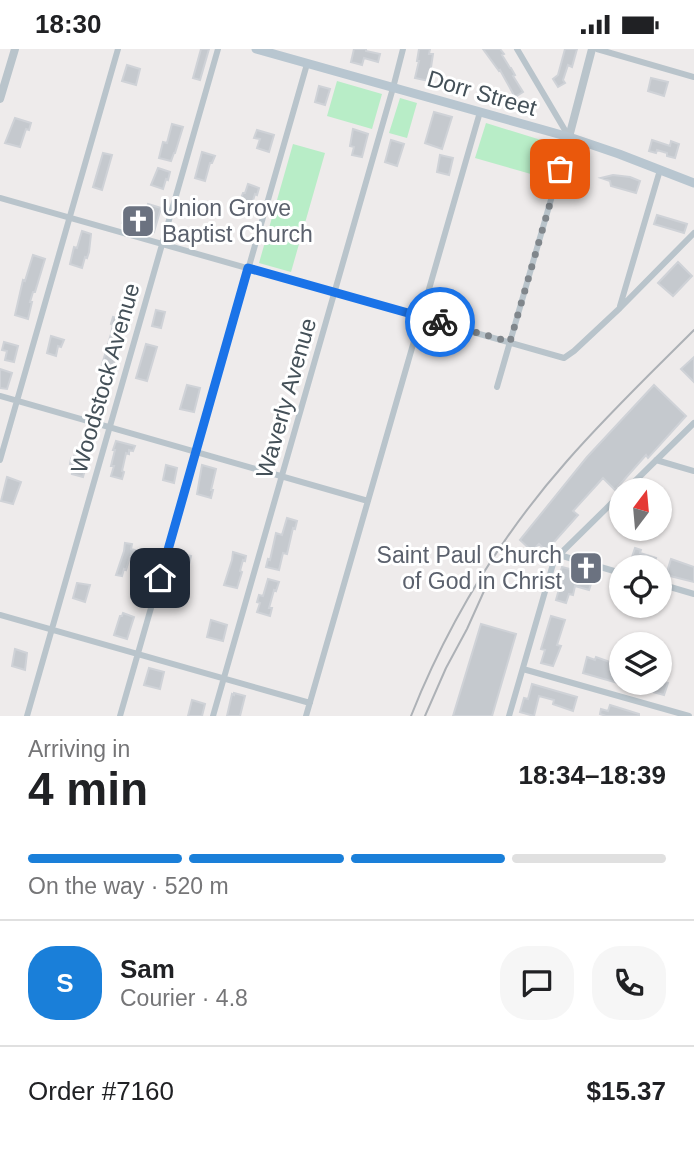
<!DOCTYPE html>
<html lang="en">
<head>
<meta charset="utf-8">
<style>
	body { margin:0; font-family:Helvetica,sans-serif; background:#f6f6f6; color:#202124; height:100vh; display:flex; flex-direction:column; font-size:26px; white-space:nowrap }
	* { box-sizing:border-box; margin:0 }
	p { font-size:23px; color:#757577 }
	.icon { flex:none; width:38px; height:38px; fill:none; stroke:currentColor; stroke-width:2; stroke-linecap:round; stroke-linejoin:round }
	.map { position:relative; height:667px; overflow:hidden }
	.sheet { display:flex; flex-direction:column; background:#fff; flex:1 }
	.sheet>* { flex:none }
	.needle { width:46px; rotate:16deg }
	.tools { position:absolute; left:609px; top:429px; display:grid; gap:14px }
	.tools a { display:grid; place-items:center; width:63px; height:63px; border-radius:50%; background:#fff; box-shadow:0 2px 5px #0004; font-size:35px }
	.pin { position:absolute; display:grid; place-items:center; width:60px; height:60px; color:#fff; margin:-30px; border-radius:14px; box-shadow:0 4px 10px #0006 }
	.courier { position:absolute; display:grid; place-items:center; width:70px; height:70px; margin:-35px; border:5px solid #1a73e8; border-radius:50%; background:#fff; color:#222; box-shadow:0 2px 9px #0007 }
	.headline em { font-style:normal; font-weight:800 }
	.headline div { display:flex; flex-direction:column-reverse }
	.headline { display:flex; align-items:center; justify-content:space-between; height:119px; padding:0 28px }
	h1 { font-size:46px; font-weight:800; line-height:52px }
	.bar { display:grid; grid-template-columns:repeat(4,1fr); gap:10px 7px; align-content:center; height:84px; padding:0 28px }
	.bar i { height:9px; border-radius:5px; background:#e0e0e0 }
	.bar .selected { background:#1a7fd9 }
	.bar p { grid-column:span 4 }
	.line { display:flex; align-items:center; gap:18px; padding:0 28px; border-top:2px solid #e0e0e0 }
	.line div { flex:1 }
	.round { display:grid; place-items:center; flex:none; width:74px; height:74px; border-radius:28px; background:#f6f6f6 }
	.status { display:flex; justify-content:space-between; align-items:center; height:49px; padding:0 35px; background:#fff; direction:ltr }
	.status svg { height:19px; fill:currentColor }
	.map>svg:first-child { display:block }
</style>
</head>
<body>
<div class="status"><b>18:30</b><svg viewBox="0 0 49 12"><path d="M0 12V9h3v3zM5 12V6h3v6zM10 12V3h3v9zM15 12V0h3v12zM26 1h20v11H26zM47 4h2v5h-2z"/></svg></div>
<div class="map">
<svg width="694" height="667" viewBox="0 0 694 667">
	<rect width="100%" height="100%" fill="#eeebeb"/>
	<path fill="#b8edc7" d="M337,32L382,45L372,80L327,67Z
		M400,49L417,54L407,89L389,84Z
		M486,74L554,95L545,129L475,109Z
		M293,95L325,104L291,223L259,214Z"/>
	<path fill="#c5c9ce" stroke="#cfd2d7" stroke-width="2" d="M201,0H209L200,31L193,29Z
		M354,0H366V2L380,5L378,13L364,9L362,16L351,13Z
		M419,0H430L429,5H433L429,32L415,29L419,12H417Z
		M483,0H500L504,5L502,6L510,19H511L515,26L513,27L523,43L515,48L500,21L499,22Z
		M565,0H577L572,18L568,16L563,31L565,34L558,38L553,30L558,26Z
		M127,16L140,20L136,36L122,32Z
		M651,29L668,33L664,47L648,42Z
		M319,37L330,40L325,56L315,53Z
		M480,38L514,48L510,58L478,47Z
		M434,63L452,68L442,100L425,94Z
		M15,69L31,74L29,81L26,80L20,98L5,94Z
		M172,75L183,78L175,104H174L171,112L159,109L163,93L167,94Z
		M353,80L368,85L362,108L352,106L354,98L350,97Z
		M257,81L274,86L269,103L257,99L260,90L254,89Z
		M391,91L404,95L397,117L385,113Z
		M652,91L670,97L671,92L679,95L675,109L667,107V104L657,101L656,104L649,102Z
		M202,103L215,107L212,114H210L205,132L195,129Z
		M103,104L112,106L102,141L93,138Z
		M440,106L453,109L449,126L437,123Z
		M158,119L170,123L168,131L166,130L163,140L151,136Z
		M613,126L630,128L640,132L636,144L611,137L610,132L601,129Z
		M248,135L259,139L257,146L255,145L249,164L237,160L243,144H245Z
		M148,155L161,159L154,183L122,174L125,163L144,167Z
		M657,166L687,175L684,184L654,175Z
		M82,182L91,185L89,203L87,209L85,208L82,219L70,215L74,198L77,199Z
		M33,206L45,210L35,243H33L30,253H32L28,270L15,266L23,231L25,232Z
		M678,213L692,227L673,247L658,234Z
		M156,261L165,263L161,279L152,277Z
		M113,268L126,271L112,322L101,319L111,285L113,276L111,275Z
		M51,287L64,291L61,298L58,297L56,307L47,304Z
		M4,293L18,297L14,313L5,311L7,302L2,301Z
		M146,295L157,298L147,332L136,329Z
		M694,308V333L681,320Z
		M0,320L12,324L7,340L0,339Z
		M187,336L200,339L194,363L180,360Z
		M654,336L686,367L648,409L646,406L615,441L603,429L573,462L578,466L546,502L539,495L532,502L520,491L587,408Z
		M116,392L135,397L133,402L129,401V405L126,404L122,422L124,423L122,430L111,427L114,417H111L115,401H113Z
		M74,407L85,411L82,420L85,421L83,428L72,425L74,416L70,415L71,410L73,411Z
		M166,416L177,419L174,434L163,431Z
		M202,416L216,420L211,441H213L211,449L197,445Z
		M7,428L21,433L13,455L1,452Z
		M287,469L297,472L295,480L293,479L287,505L283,504L279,521L266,518L268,510L270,511L276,484L282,486Z
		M125,494L132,495L131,500L152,506L149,523L138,520L140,511L130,508L126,521L124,520L122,527L116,526L124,502Z
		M635,499L641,501L640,504L656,509L653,518H644L630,514Z
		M233,503L246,507L245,512L243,511L240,522L242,523L237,539L224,536L232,511Z
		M180,504L191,507L187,524L173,520L177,505L179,506Z
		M671,510L694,518V533L666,526Z
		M562,518L589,525L587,534L591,535L589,541L575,537L573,546L569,545L566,554L556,551L561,533L558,532Z
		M268,530L279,533L276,542L274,541L269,559H272L270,567L257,563L260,554L257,553L259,546L263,547Z
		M77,534L90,536L85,553L73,549Z
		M123,564L134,568L127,590L114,586L120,567H122Z
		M551,567L565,571L557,596L561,597L553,617L541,614L545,601L541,600Z
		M211,571L227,576L223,592L207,588Z
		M481,575L516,585L492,667H453Z
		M15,600L27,604L25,621L12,617Z
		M587,608L595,611L596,608L621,617V635L583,624Z
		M149,619L164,623L160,640L144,636Z
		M661,632L668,634L664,646L623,635V634H661Z
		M532,635L577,648L573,662L553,655L554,651L539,647L534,667L520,663L524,649L528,650Z
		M234,644L245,647L240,667H227L232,645L234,646Z
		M192,651L205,655L202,667H188Z
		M610,656L639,665V667H606L600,665L601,660L608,662Z"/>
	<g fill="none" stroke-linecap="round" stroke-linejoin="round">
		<path stroke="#b9c4cb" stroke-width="6" d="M597,0L694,28
			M0,149L564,309L574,302L620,259L694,184
			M620,257L660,121
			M497,338L569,88L517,0
			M0,347L368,452
			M0,411L118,0
			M656,411L694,422
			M626,441L694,374
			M559,506L621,524
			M660,535L694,545
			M0,566L310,654
			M523,620L689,667
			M27,667L218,0
			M120,667L307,15
			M213,667L393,39L403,0
			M306,667L480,63
			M509,667L553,515L561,504L621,445"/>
		<path stroke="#b9c4cb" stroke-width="8" d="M0,50L15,0
			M569,88L592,0"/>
		<path stroke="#b8c6d0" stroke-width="9" d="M256,0L569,88L619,105L694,134"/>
		<path stroke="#adb1b6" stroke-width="2" d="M411,667C448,574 501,487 567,412C607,366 651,324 694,281
			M425,667L446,619L467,580L489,531"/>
	</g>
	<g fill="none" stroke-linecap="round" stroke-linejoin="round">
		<path stroke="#80868b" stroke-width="7" stroke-dasharray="0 12.6" d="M440,273L510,293L560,120"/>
		<path stroke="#1a73e8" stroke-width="9" d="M160,529L248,219L440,273"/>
	</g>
	<defs>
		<g id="church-square" transform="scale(1.75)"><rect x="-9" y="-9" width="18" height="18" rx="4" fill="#6b7280" stroke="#fff"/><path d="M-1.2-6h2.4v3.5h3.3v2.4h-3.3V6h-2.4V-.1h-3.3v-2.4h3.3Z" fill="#fff"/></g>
	</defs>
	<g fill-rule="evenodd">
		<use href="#church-square" x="138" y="172"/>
		<use href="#church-square" x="586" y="519"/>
	</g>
	<g text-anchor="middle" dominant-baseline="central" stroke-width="6" stroke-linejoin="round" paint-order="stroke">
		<g font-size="23" fill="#445058" stroke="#fff">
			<text transform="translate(482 44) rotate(16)">Dorr Street</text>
			<text transform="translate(105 329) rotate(-74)">Woodstock Avenue</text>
			<text transform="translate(286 349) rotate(-74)">Waverly Avenue</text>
		</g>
		<g font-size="23" fill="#5b616d" stroke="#fff" text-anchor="start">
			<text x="162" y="159">Union Grove<tspan x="162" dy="26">Baptist Church</tspan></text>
			<text x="562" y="506" text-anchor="end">Saint Paul Church<tspan x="562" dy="26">of God in Christ</tspan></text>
		</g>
	</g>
</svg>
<div class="tools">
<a><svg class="needle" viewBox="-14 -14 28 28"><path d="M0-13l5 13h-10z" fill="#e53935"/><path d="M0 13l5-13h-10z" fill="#757577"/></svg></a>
<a><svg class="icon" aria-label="locate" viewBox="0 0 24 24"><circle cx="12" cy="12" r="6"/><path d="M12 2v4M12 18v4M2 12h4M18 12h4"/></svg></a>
<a><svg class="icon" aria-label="layers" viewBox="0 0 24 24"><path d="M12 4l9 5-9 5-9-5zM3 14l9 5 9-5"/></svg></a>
</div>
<div class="pin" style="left:560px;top:120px;background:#ea580c"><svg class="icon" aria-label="bag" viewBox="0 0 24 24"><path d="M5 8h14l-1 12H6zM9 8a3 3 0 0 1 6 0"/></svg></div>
<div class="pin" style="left:160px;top:529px;background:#1f2937"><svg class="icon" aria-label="home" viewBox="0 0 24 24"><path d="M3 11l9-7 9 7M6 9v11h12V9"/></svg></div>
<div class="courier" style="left:440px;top:273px"><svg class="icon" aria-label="bike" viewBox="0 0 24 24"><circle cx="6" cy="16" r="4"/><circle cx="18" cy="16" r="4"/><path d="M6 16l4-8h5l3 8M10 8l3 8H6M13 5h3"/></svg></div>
</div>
<section class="sheet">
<div class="headline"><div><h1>4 min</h1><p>Arriving in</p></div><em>18:34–18:39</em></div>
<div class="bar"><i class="selected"></i><i class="selected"></i><i class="selected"></i><i></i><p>On the way · 520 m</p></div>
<div class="line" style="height:126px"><b class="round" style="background:#1a7fd9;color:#fff">S</b><div><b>Sam</b><p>Courier · 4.8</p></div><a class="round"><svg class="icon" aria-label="chat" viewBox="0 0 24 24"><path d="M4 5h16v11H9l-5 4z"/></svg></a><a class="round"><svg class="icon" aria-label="phone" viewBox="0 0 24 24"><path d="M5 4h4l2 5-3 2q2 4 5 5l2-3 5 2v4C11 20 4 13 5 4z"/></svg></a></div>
<div class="line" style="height:91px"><div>Order #7160</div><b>$15.37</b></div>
</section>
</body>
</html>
